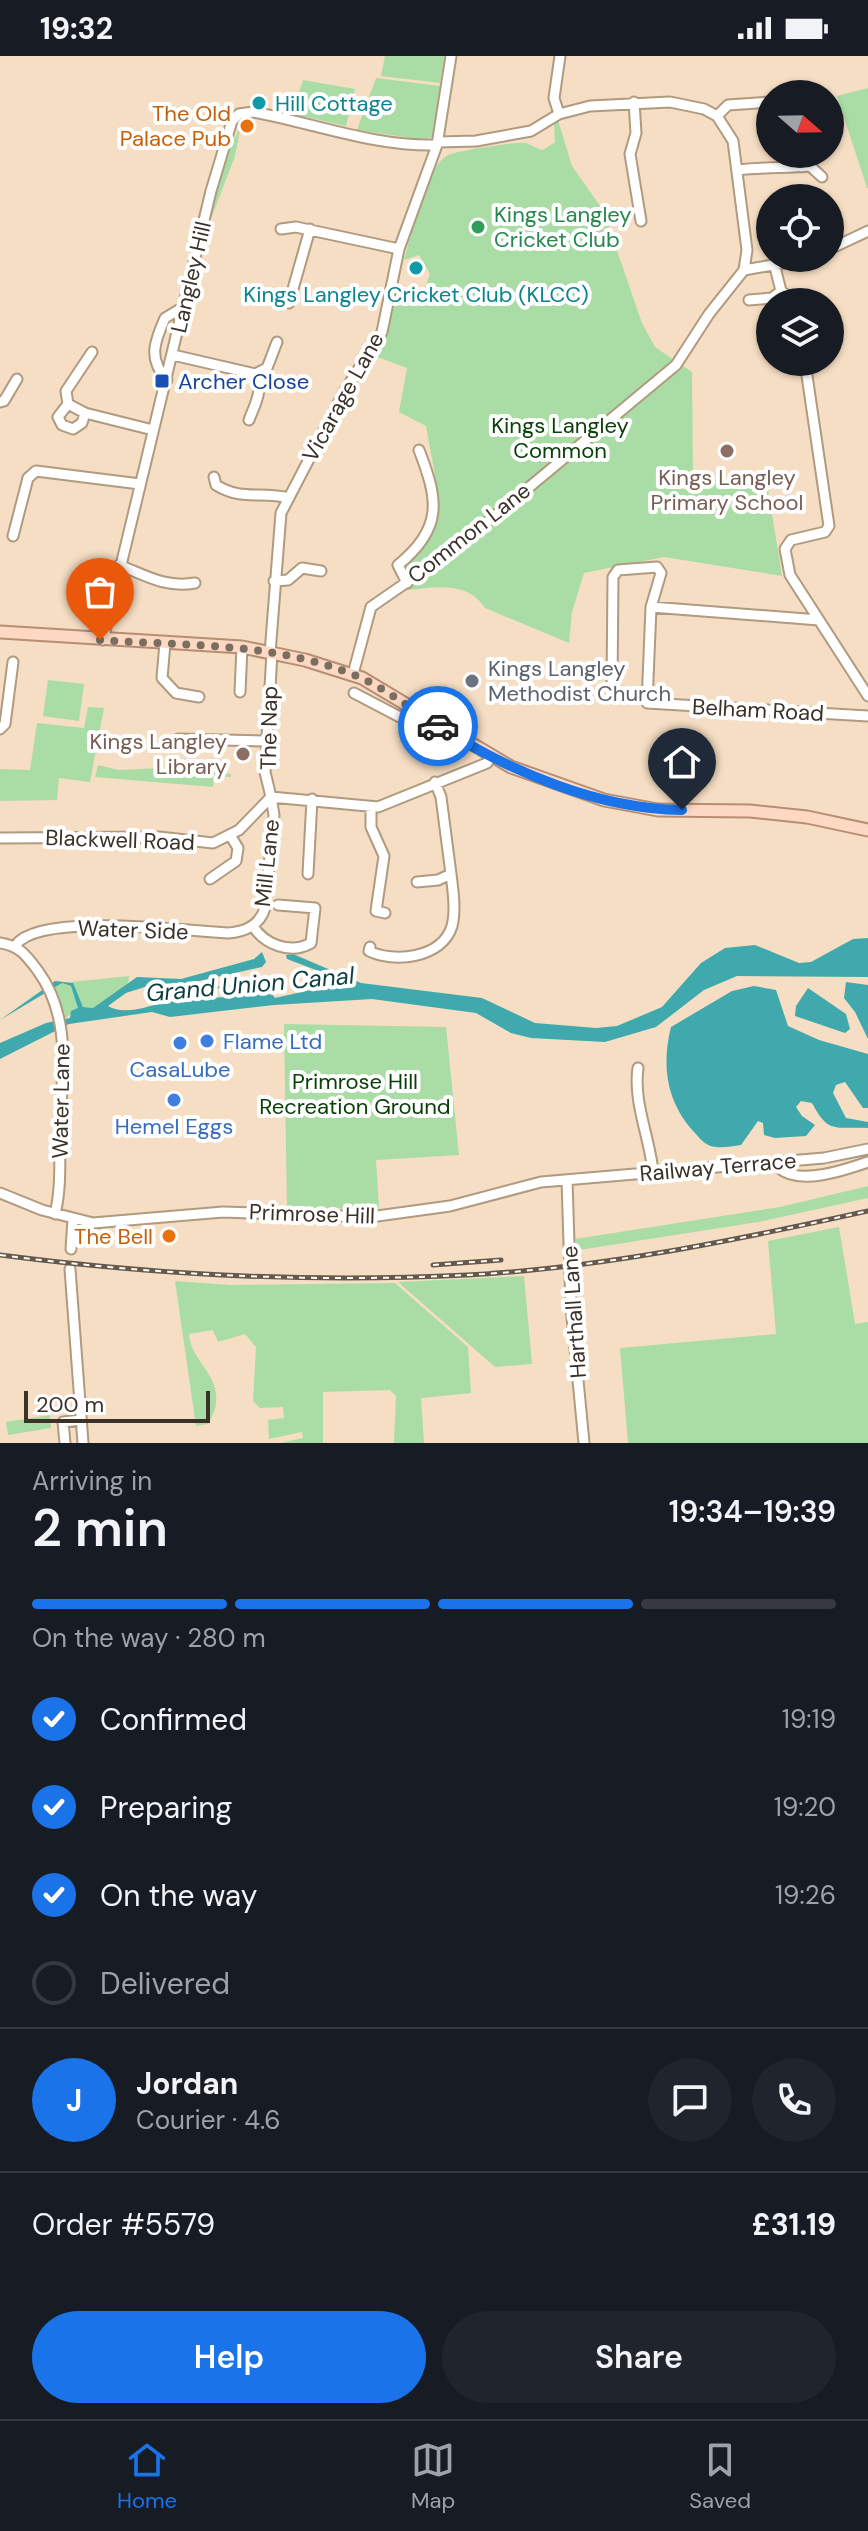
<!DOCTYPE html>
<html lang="en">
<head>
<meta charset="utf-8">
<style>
	body { margin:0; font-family:"DM Sans",sans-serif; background:#20242c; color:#f1f3f6; height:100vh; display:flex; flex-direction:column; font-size:30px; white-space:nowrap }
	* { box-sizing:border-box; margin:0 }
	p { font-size:26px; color:#9ea1a6 }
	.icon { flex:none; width:44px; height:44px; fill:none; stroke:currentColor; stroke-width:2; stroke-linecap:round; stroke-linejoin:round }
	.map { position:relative; height:1387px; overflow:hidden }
	.sheet { display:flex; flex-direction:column; background:#171b24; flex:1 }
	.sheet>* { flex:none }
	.needle { width:52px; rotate:110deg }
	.controls { position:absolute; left:756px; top:24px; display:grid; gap:16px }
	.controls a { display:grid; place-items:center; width:88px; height:88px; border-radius:50%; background:#171b24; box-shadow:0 2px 6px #0004; font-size:40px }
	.scale { position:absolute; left:24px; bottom:20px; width:186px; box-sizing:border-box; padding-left:8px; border:4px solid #3a3127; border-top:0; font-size:22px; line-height:28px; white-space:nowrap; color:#3a3127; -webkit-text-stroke:6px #fff; paint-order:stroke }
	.pin { position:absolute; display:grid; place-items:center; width:68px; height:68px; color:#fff; margin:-82px -34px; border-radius:50% 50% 50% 0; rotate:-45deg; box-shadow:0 0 8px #0007 }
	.pin .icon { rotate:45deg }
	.courier { position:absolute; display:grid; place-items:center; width:80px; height:80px; margin:-40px; border:6px solid #1a73e8; border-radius:50%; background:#fff; color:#222; box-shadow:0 2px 10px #0007 }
	.overview em { font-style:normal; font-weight:600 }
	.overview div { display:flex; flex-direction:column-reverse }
	.overview { display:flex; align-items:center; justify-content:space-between; height:136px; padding:0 32px }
	h1 { font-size:52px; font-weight:600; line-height:60px }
	.bar { display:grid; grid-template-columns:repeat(4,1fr); gap:12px 8px; align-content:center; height:96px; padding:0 32px }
	.bar i { height:10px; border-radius:6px; background:#363941 }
	.bar .active { background:#1a73e8 }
	.bar p { grid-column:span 4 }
	.line { display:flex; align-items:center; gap:20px; padding:0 32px; border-top:2px solid #363941 }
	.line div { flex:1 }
	.round { display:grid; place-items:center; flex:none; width:84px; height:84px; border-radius:42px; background:#20242c }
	ol { padding:0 32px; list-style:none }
	li { display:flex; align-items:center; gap:24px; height:88px }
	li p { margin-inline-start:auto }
	li .icon { padding:8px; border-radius:50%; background:#1a73e8; color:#fff; stroke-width:4 }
	li:last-child { color:#9ea1a6 }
	li i { width:44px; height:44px; border:4px solid #363941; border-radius:50% }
	.button { display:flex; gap:16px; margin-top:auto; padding:16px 32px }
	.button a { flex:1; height:92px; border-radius:48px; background:#1a73e8; color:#fff; font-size:32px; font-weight:600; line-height:92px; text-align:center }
	.button a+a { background:#20242c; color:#f1f3f6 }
	.status { display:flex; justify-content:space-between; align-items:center; height:56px; padding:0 40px; background:#171b24; direction:ltr }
	.status svg { height:22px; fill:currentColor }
	.tabs { display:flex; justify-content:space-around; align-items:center; height:112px; border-top:2px solid #363941; background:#171b24; font-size:22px; color:#9ea1a6 }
	.tabs a { display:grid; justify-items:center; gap:4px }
	.tabs .active { color:#1a73e8 }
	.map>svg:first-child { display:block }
</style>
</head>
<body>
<div class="status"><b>19:32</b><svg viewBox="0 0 49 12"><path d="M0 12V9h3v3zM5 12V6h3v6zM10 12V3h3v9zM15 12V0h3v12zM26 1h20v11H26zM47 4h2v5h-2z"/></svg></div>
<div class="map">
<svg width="868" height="1387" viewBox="0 0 868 1387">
	<rect width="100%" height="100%" fill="#f5dec3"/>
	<path fill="#aadda5" d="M385,0H444L440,27L381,20Z
		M376,22L440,30L433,81L418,83L357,74Z
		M303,24L355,33L346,70L292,58Z
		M868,32V132H867L837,40Z
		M558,64L572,110L603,154L642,267L655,291L692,316L693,422L767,427L782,520L664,501L584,517L572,556L569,587L485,552C465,520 422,534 392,536L408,527L400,509C454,471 435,426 426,370L399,356L407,312L375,300L393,234L418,251L430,218L419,199L404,204C411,179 425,114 446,100C452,95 519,85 526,87C532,89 536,93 543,94L555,86L554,67Z
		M241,69L235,100L209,168L225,102Z
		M48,624L84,628L79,665L43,660Z
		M88,651L104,652L90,726L59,722L57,744L0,745V713L30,714L37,667L84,672Z
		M98,709L119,714L204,710V715L231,718V721L214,720L213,731L95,721Z
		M129,920L128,929L93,952L83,951L71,926Z
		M62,927L71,930L79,952L63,964L54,930Z
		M284,968L446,971L459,1099L376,1104L379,1153L287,1152Z
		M868,1130V1142L758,1166L579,1194L575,1183L780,1151Z
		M839,1171L855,1268L868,1266V1387H628L620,1292L776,1278L768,1185Z
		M524,1220L532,1308L495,1311L398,1226Z
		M175,1225L230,1229L395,1227L468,1291L471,1337L421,1342L424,1387H394L396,1340L390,1334L323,1336V1387H280L303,1382L302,1376L269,1383L268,1364L284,1362L283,1351L260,1352L253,1345L256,1291L245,1278L218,1286L213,1274L189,1278C191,1310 234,1325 208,1368L196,1370Z
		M50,1359L51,1372L8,1379L6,1366Z"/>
	<path fill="#3fa9ad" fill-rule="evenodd" d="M868,882V921L737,920L704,934L656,971L605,986L531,982L511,977L476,957L372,943L274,949L170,961L152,956L69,968L0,1003V987L46,967L70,962L71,955L78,952L71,930L62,927L0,964L55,925L73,927L83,951L93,952L137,921L181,923L254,903L262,896L266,906L262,911L181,929L216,931L260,923L275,942L315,933L320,919L316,914L287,903L286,899L293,898L361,927L482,942L535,967L596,972L617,970L662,951L701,907L725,892L755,889L799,907L811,906L853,883ZM154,928L192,936L250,928L256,932L248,939L165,946C149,950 124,960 108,950L126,937Z
		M846,926L868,929V983L855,956L844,942Z
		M754,930L776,934L788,970L819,984L868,998V1052H863L845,1026L836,1029L833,1037L846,1062L868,1066V1072C835,1070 829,1079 812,1047L801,1045L796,1051L802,1060L815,1069L806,1080L775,1082L764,1079L763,1067L758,1065L741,1089C733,1090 724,1092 716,1091C706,1090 701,1084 695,1077C667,1047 661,1011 671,971L732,935Z
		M808,932L846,958L850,973L845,977L795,960L796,950Z"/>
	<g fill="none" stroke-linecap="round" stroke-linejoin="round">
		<g stroke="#b09a80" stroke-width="13">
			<path id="minor" d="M634,46L636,77L630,98L641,165
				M559,58L554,42L560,0
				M717,60L728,49L770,46
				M801,98L802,111
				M738,114C764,111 785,112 810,110L822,121
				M281,173L296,171L399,193
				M830,193L868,175
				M775,211L781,235L796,246
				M744,214L813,202
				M749,244L772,242L781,235
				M289,247L310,173
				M92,296L66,335L68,348L85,357L153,374
				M173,299L255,318C264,334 255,348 249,364
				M805,306L829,470L825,476L791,484L785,493L790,519L868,640
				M255,318L267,312L277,286
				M167,324C148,303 154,287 165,262L185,250
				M0,346L4,345L17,323
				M68,348L58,361L62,369L73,373L82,367L85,357
				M214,421L216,429C241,445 262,435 289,442
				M13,480L28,422L36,415L140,428
				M119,509C147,520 165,532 195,527
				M274,525L288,524L302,512L321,515
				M407,527L398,509C444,472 438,443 419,394
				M651,551L819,564
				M103,584L211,135L232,65L239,58L253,56C313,67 375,91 437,89
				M165,587L162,622L176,637L199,641
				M270,597L281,457L344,336L382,276L399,193L437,89L451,0
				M272,597L265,716L271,741L378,751L487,707L491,700
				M353,618L371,551L456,492L676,309L709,258L744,214L747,194L733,85L717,60L704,53L670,46L590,50L559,58L531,75L476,85L438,86
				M612,633L613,521L618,514L657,511L661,517L651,551L647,647L868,660
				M240,636L242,591
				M354,637L419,671L434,683
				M0,673L5,668L13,606
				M178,683L267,685
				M371,752V771L384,800L376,855L385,857
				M0,782L159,781L213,787L239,774L271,741
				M308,818L312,743
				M210,823L236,805L238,792L230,779
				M417,826L438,824L451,818L441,741L435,726
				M253,870C264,888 290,899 311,887L315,852L278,849
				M0,887C20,890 26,899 38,915C72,962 62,1016 60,1071C59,1100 62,1130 55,1158
				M16,889C39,856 188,875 228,877C245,876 260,869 265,852L274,759L271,741
				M370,891L369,895C393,907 442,903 452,870C456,855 453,834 451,818
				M638,1012C633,1047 650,1082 653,1116
				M779,1106V1112C799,1130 845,1114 868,1106
				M567,1124L571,1251L584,1387
				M0,1137L42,1154L93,1167L223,1156L370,1161L450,1150L541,1126L824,1102L868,1093
				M71,1193L73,1163
				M70,1213L83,1387
				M65,1387L63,1366L81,1364"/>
		</g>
		<g stroke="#b78d74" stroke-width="15">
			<path id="major" d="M0,576L242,591L305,604L362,622L511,711L604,744L658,754L750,755L807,761L868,774"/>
		</g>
		<use href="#minor" stroke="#fff" stroke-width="9"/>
		<use href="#major" stroke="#fdd9c4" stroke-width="11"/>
		<g stroke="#65594b" stroke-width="5">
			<path id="rail" d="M0,1199C155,1219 311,1227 467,1219C602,1212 736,1184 868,1155
				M433,1209L501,1204"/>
		</g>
		<use href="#rail" stroke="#fff" stroke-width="2" stroke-dasharray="6" stroke-linecap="butt"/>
	</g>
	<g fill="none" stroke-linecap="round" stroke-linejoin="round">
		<path stroke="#7b6e5e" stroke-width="8" stroke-dasharray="0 14.4" d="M100,584C185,590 274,586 354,619C384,631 411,653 438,670"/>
		<path stroke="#1a73e8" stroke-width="10" d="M438,670C509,715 597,753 682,754"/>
	</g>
	<g fill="#0f9aa8" stroke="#fff" stroke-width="3">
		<circle cx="259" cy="47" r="8"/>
		<circle cx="416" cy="212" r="8"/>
	</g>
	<g fill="#e8710a" stroke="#fff" stroke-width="3">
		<circle cx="247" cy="70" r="8"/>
		<circle cx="169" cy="1180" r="8"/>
	</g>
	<circle fill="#2e9e5b" stroke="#fff" stroke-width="3" cx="478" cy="171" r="8"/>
	<rect fill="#1a4fb4" stroke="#fff" stroke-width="3" x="154" y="317" width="16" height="16" rx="4"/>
	<g fill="#8d6e63" stroke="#fff" stroke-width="3">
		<circle cx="727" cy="395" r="8"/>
		<circle cx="243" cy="698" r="8"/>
	</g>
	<circle fill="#6b7280" stroke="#fff" stroke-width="3" cx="472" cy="625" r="8"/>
	<g fill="#3f7fe0" stroke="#fff" stroke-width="3">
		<circle cx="207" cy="985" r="8"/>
		<circle cx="180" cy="987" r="8"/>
		<circle cx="174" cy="1044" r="8"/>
	</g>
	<g text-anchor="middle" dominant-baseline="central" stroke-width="8" stroke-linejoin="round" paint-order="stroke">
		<g font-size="22" fill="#0d838f" stroke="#fff" text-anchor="start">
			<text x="275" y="47">Hill Cottage</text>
			<text x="416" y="238" text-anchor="middle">Kings Langley Cricket Club (KLCC)</text>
		</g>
		<g font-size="22" fill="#c56008" stroke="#fff" text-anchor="end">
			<text x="231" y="57">The Old<tspan x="231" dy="25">Palace Pub</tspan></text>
			<text x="153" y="1180">The Bell</text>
		</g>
		<g font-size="22" fill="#27864d" stroke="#fff" text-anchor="start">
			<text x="494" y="158">Kings Langley<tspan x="494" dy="25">Cricket Club</tspan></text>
		</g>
		<g font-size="22" fill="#3a3127" stroke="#fff">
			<text transform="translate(191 221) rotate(-77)">Langley Hill</text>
			<text transform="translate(343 341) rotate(-61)">Vicarage Lane</text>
			<text transform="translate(469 477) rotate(-38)">Common Lane</text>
			<text transform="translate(758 654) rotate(3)">Belham Road</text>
			<text transform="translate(269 672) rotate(-89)">The Nap</text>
			<text transform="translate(120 784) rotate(2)">Blackwell Road</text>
			<text transform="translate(267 807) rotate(-84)">Mill Lane</text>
			<text transform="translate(133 874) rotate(2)">Water Side</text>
			<text transform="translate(61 1045) rotate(-89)">Water Lane</text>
			<text transform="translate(718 1111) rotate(-5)">Railway Terrace</text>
			<text transform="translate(312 1158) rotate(2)">Primrose Hill</text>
			<text transform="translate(574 1256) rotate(-94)">Harthall Lane</text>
		</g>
		<g font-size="22" fill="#164399" stroke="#fff" text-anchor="start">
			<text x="178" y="325">Archer Close</text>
		</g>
		<g font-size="22" fill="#094008" stroke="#fff">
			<text x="560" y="369">Kings Langley<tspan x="560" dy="25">Common</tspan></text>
			<text x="355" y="1025">Primrose Hill<tspan x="355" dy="25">Recreation Ground</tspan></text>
		</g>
		<g font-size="22" fill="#785e54" stroke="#fff">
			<text x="727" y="421">Kings Langley<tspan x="727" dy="25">Primary School</tspan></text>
			<text x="227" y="685" text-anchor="end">Kings Langley<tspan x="227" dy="25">Library</tspan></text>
		</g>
		<g font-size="22" fill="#5b616d" stroke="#fff" text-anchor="start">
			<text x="488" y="612">Kings Langley<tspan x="488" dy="25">Methodist Church</tspan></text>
		</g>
		<g font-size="22" fill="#366cbe" stroke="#fff">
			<text x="223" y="985" text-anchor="start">Flame Ltd</text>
			<text x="180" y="1013">CasaLube</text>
			<text x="174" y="1070">Hemel Eggs</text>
		</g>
		<g font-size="24" font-style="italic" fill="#0b3d3e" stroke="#fff">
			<text transform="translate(250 928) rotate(-5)">Grand Union Canal</text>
		</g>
	</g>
</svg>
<div class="controls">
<a><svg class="needle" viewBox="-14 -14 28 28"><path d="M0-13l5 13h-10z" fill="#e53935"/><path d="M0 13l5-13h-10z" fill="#9ea1a6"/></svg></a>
<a><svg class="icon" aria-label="locate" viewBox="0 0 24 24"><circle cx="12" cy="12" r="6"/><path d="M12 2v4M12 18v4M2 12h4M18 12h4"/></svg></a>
<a><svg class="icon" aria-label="layers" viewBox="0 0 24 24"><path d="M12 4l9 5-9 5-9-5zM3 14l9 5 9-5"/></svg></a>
</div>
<div class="scale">200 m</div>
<div class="pin" style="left:100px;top:584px;background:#ea580c"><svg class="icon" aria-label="bag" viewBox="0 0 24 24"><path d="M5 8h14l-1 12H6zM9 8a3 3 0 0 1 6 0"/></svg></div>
<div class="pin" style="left:682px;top:754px;background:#1f2937"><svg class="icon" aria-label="home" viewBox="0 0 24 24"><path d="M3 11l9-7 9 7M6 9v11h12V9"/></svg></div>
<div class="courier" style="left:438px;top:670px"><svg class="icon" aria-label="car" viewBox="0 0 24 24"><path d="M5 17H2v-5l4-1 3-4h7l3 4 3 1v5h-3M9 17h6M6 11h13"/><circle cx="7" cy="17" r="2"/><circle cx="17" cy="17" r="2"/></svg></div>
</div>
<section class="sheet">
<div class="overview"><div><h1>2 min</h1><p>Arriving in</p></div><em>19:34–19:39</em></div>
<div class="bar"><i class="active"></i><i class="active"></i><i class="active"></i><i></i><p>On the way · 280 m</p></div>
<ol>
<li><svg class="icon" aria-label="check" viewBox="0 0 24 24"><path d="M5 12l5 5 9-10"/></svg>Confirmed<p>19:19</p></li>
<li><svg class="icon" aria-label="check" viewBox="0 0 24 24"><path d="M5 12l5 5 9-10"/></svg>Preparing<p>19:20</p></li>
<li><svg class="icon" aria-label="check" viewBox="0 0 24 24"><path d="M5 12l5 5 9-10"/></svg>On the way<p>19:26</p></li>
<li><i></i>Delivered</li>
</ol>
<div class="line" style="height:144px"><b class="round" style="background:#1a73e8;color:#fff">J</b><div><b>Jordan</b><p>Courier · 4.6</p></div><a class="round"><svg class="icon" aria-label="chat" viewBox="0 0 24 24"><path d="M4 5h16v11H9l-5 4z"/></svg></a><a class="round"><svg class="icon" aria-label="phone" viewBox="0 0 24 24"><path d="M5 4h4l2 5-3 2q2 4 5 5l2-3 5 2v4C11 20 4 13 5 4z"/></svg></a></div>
<div class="line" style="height:104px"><div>Order #5579</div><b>£31.19</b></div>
<div class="button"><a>Help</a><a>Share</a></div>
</section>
<nav class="tabs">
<a class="active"><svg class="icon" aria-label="home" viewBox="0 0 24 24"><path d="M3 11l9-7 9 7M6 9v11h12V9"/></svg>Home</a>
<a><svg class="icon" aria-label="map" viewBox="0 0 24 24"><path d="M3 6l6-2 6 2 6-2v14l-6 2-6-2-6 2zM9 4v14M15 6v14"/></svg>Map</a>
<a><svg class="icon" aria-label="saved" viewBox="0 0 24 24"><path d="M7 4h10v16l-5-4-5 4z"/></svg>Saved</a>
</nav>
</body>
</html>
